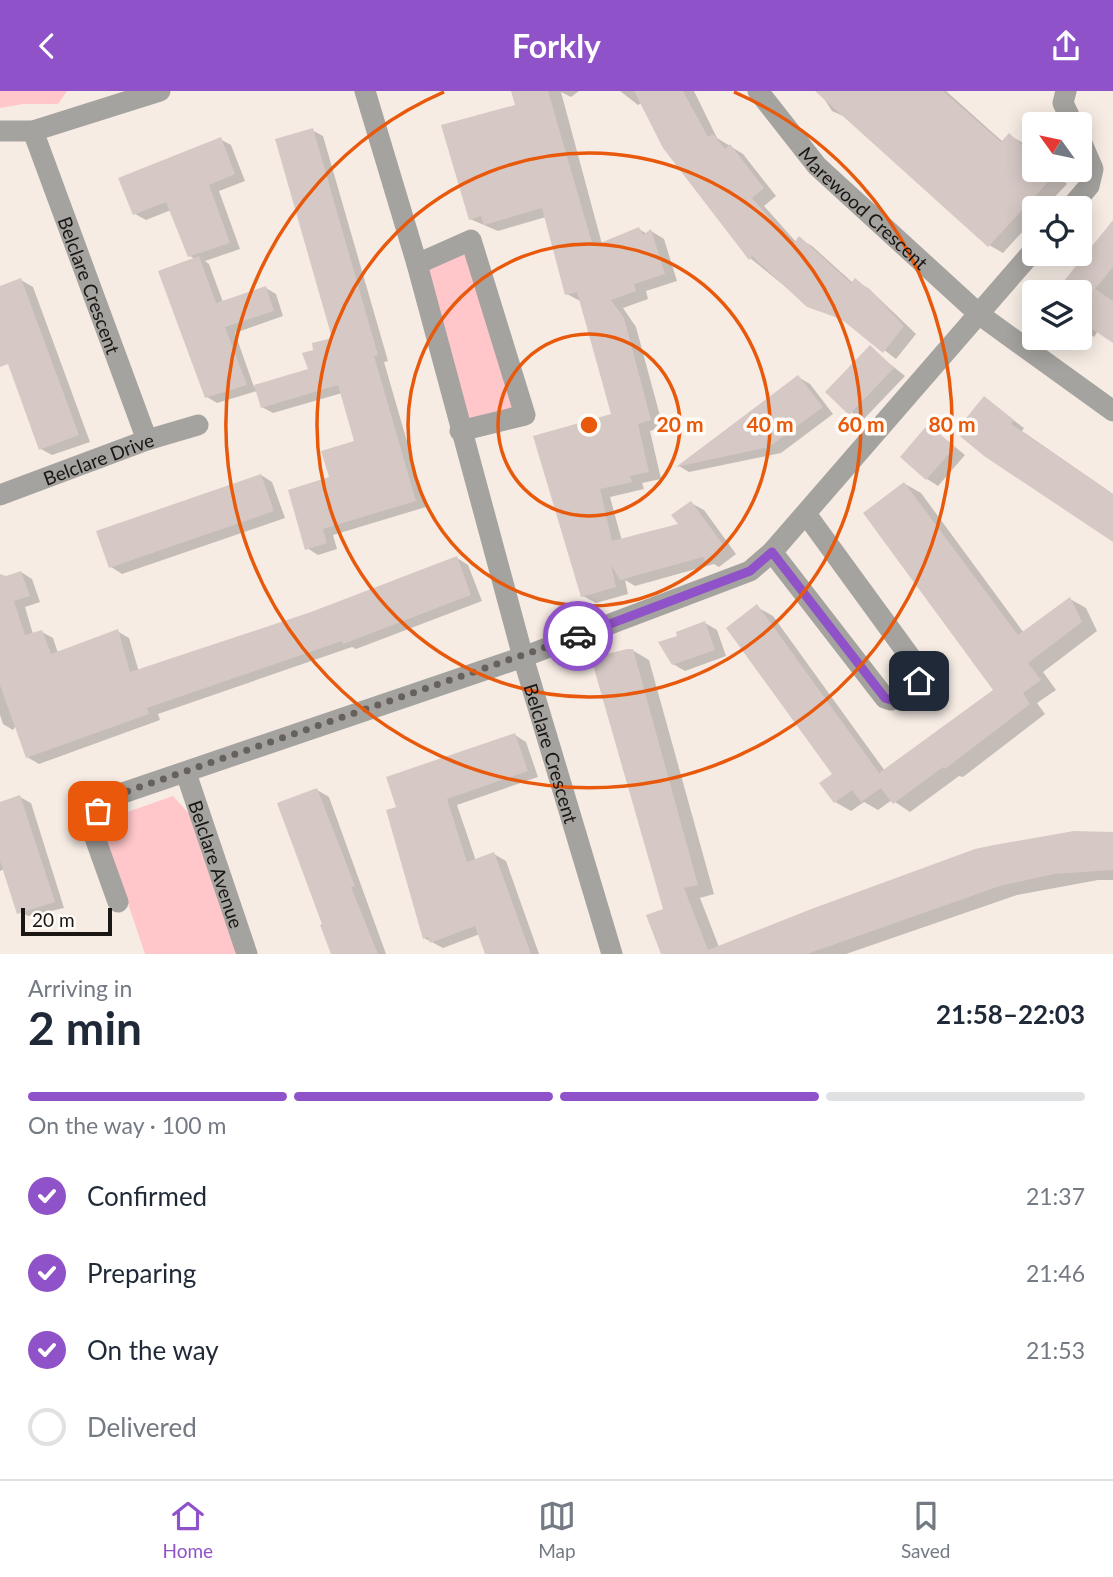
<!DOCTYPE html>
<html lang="en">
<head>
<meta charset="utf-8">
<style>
	body { margin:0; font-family:Lato,sans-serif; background:#f6f6f7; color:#1f2937; height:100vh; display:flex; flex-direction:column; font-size:26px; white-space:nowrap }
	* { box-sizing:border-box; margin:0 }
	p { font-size:23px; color:#747a83 }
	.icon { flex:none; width:38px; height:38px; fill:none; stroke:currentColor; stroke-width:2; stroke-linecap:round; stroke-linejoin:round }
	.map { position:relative; height:863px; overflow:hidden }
	.details { display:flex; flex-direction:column; background:#fff; flex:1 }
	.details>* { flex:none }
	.needle { width:46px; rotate:303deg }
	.buttons { position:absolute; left:1022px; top:21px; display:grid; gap:14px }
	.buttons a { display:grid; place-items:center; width:70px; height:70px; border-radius:7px; background:#fff; box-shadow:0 4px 18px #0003; font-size:35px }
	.scale { position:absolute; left:21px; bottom:18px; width:91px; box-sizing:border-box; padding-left:7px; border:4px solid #1a1614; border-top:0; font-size:19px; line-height:24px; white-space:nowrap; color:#1a1614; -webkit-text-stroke:5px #fffbf7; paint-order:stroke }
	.pin { position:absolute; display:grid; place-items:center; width:60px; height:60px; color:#fff; margin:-30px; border-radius:14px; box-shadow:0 4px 10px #0006 }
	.courier { position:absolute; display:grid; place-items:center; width:70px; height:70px; margin:-35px; border:5px solid #9052c8; border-radius:50%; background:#fff; color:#222; box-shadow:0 2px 9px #0007 }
	.headline em { font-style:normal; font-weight:700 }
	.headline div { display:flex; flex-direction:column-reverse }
	.headline { display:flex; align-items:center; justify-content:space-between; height:119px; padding:0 28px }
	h1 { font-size:46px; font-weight:700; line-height:52px }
	.bar { display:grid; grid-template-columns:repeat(4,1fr); gap:10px 7px; align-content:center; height:84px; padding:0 28px }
	.bar i { height:9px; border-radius:5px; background:#e0e1e3 }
	.bar .active { background:#9052c8 }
	.bar p { grid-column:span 4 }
	ol { padding:0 28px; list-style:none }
	li { display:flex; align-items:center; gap:21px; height:77px }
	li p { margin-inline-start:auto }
	li .icon { padding:7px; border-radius:50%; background:#9052c8; color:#fff; stroke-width:4 }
	li:last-child { color:#747a83 }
	li i { width:38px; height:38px; border:4px solid #e0e1e3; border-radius:50% }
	header { display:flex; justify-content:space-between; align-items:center; height:91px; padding:0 28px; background:#9052c8; color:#fff; font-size:32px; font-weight:700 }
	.tabs { display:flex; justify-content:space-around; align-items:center; height:98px; border-top:2px solid #e0e1e3; background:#fff; font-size:19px; color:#747a83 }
	.tabs a { display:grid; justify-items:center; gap:4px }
	.tabs .active { color:#9052c8 }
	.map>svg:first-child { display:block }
</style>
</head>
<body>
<header><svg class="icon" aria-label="back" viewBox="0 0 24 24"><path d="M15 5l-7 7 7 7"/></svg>Forkly<svg class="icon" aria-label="share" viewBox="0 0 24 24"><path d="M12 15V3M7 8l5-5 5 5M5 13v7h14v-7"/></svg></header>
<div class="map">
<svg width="1113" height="863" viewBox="0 0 1113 863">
	<rect width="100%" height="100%" fill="#f6ece4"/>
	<path fill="#ffc7ca" d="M0,0H67L58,13H23L0,17Z
		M471,149L525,324L460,340L412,165Z
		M173,705L191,725L237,863H145L106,747L116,725Z"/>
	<path fill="#0003" d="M513,0H579L571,6L561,1L602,153L639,138L647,143L651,140L664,148L677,190L646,200L648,208L623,217L636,236L663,336L650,340L661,388L642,392L644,398L610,406L622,450L681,434L691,412L704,419L736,463L719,476L714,473L635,495L625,489L628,503L596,512L583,505L535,346L614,324L580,210L567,203L546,126L498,140L470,128L517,15Z
		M620,0H694L717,47L743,63L776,105L764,115L796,151L799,148L812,155L853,192L855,190L868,197L916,243L896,268L849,232L808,214L750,167L642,12L638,14Z
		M819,0H946L1003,51L1009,44L1023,52L1034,62V79H1052L1067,93L1044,117H1034V128L1003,162L989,154L848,27L832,20Z
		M312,39L323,45L388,270L384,271L426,416L333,444L337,458L318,464L307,457L332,387L356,352L342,302L273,322L262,316L257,300L217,312L207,306L195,168L190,165L171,119L146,129L135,123L220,48L231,54L245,90L219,100L240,158L205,170L209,173L223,211L266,197L276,203L283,225L235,242L254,296L310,279L316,260L334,248Z
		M1104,143L1113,148V250L1098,240L1094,246L1080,237V201H1057Z
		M21,189L33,196L90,351L52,364L41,358L0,247V197Z
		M870,257L905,285L862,330L828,301Z
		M798,286L810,293L833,323L781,362L689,381L679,375Z
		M984,307L1024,337L1022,340L1113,403V450Z
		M929,335L965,364L938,395L927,388Z
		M261,384L272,391L285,427L122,483L111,476Z
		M905,393L921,402L1024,542L1070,508L1086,517L1097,540L1043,581L1056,599L1037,612L1045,623L963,686L959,685L910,721L892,709L878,719L864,711L851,720L835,711L822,693L835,683L757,516L773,525L885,680L996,599Z
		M457,467L468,474L482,510L356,558L352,556L158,623L160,629L39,673L27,666L16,634L13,639L3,633L0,624V489L21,481L32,488L40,511L25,516L33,543L42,541L53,547L58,562L117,540L129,547L139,581L312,522Z
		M705,532L717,539L726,565L685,580L673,573L679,546Z
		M632,559L649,569L714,803L700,807L719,856L1113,744V789H1098L1017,804L846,863H661L665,819Z
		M515,644L526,651L538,686L457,714L476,770L494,763L506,770L539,863H487L480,843L443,857L424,847L398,717Z
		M317,699L329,706L386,863H334Z
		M20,706L31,712L64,817L28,825L17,819L4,778L0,780V713Z"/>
	<path fill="#d6c9c5" d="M511,0H548L593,155L639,136L643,144L651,138L665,183L634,193L636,200L611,209L624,227L651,329L638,333L649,381L630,385L632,391L600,398L612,450L678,433L671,424L691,410L724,455L705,470L703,466L620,489L611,474L616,496L581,506L533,345L611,323L577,201L565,204L542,117L484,134L481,125L469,129L441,34L515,14Z
		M634,0H683L708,46L713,43L725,58L730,53L764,97L752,107L793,153L799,145L851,192L855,187L873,202L904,235L883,262L841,228L807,216L752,165L749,169L663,57Z
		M815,0H943L1001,51L1009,42L1034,65V79H1059L988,156Z
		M313,37L378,264L374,265L416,410L323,438L327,452L305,459L288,399L329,386L321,360L354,350L338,294L261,317L254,294L308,278L302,262L313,259L312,252L332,247L275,48Z
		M221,46L235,83L209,94L230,152L188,166L166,111L133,124L118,87Z
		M1113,129V176L1095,198L1113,210V252L1080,230V201H1055Z
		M199,165L216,212L266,195L274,220L225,236L247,294L205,307L158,180Z
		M21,187L79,344L39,359L8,273L0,276V195Z
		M870,254L894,277L849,324L825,301Z
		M798,284L823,316L769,356L676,376Z
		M984,305L1014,329L1011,333L1113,403V451L984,365L955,341Z
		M928,333L955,356L926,389L900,366Z
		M261,383L274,420L109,477L96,440Z
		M904,391L1018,544L1070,506L1082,531L1028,572L1041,589L1023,602L1030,613L945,678L943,676L893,713L881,697L861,711L852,699L834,712L819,692L832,683L726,537L757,513L879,682L993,599L863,422Z
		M457,465L471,504L343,553L342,550L147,617L149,623L26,667L0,594V483L6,485L21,480L30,505L14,510L25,544L42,539L51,563L118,538L130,581L311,521Z
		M705,530L715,559L672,574L658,551L677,545L676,541Z
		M627,558H633L698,794L684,797L708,859L814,817L975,758L994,754L1074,740L1113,741V779L1054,783L1000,795L807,863H661L646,824L663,818L591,567Z
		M515,642L528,680L447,708L467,771L494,761L531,863H485L475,835L430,852L428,846L423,848L386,719L396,716L386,686Z
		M317,697L355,795L351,796L378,863H331L320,834L322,833L277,712Z
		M20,704L55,811L17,823L0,770V711Z"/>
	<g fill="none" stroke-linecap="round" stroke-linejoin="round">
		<g stroke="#a5a39f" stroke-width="21">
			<path id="s1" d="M365,0L417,173L523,566L612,863"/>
			<path id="s2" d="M758,0L817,75L980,224L1113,320"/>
			<path d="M1066,0L1063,12L1073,33"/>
			<path d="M0,40H33L160,0"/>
			<path id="s3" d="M33,40L147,349"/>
			<path d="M1070,117L1089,95L1093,78L1080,48"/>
			<path d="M417,173L471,149L525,324L460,340"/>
			<path id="s4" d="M0,404L147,349L198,334"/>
			<path d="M772,461L885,607L891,609L919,590V578L806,423"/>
			<path id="s5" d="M186,682L247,863"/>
			<path d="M118,811L90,733L105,708L523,566L750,480L772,461L1034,159"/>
		</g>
	</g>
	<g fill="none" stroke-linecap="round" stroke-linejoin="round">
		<path stroke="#67615d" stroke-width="7" stroke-dasharray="0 12.6" d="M98,720L105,708L578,545"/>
		<path stroke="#9052c8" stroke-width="9" d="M578,545L750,480L772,461L885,607L891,609L919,590"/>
	</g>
	<g fill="none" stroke="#e8590c" stroke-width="3.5">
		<circle cx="589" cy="334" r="91"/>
		<circle cx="589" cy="334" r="181"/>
		<circle cx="589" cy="334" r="272"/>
		<path d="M734 1A363 363 0 1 1 444 1"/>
	</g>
	<g text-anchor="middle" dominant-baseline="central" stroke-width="7" stroke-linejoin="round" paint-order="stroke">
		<g font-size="19" fill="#1a1614" stroke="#fffbf7">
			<text stroke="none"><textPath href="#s2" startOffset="158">Marewood Crescent</textPath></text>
			<text stroke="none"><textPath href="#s3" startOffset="164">Belclare Crescent</textPath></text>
			<text stroke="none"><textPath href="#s4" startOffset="105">Belclare Drive</textPath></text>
			<text stroke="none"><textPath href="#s1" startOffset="688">Belclare Crescent</textPath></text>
			<text stroke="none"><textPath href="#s5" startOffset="96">Belclare Avenue</textPath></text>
		</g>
	</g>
	<circle cx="589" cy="334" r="10" fill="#e8590c" stroke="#fffbf7" stroke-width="3.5"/>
	<g font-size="21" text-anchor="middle" font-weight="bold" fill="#e8590c" stroke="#fffbf7" stroke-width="7" stroke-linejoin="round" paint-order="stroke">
		<text x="680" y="341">20 m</text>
		<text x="770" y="341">40 m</text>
		<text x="861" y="341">60 m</text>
		<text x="952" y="341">80 m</text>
	</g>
</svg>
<div class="buttons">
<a><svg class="needle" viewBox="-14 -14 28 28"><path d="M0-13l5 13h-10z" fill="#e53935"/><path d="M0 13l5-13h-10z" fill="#747a83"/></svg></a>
<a><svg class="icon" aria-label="locate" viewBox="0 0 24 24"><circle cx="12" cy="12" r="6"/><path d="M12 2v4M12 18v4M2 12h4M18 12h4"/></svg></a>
<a><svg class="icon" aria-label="layers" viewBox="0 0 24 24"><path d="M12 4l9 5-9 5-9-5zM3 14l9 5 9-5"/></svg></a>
</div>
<div class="scale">20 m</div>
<div class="pin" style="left:98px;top:720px;background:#ea580c"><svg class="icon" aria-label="bag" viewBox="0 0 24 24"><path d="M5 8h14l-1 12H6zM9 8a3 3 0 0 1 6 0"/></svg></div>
<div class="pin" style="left:919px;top:590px;background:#1f2937"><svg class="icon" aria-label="home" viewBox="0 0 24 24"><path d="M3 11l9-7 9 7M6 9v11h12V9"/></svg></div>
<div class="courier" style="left:578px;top:545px"><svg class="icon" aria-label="car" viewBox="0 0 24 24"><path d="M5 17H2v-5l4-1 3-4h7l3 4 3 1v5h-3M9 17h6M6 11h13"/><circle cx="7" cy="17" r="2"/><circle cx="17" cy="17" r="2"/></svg></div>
</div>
<section class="details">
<div class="headline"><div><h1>2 min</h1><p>Arriving in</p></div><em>21:58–22:03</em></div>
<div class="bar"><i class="active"></i><i class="active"></i><i class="active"></i><i></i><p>On the way · 100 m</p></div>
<ol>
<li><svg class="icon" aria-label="check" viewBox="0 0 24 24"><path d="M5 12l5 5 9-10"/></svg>Confirmed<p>21:37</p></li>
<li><svg class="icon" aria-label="check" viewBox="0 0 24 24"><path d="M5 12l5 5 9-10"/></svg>Preparing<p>21:46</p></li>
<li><svg class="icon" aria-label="check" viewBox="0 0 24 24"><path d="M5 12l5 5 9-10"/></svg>On the way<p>21:53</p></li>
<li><i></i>Delivered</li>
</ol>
</section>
<nav class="tabs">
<a class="active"><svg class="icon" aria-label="home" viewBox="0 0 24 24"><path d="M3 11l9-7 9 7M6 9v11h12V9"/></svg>Home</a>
<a><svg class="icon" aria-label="map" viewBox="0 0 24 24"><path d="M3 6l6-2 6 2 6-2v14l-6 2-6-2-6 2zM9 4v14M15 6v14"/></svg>Map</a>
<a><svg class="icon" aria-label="saved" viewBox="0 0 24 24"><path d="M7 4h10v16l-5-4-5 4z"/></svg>Saved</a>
</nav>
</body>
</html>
